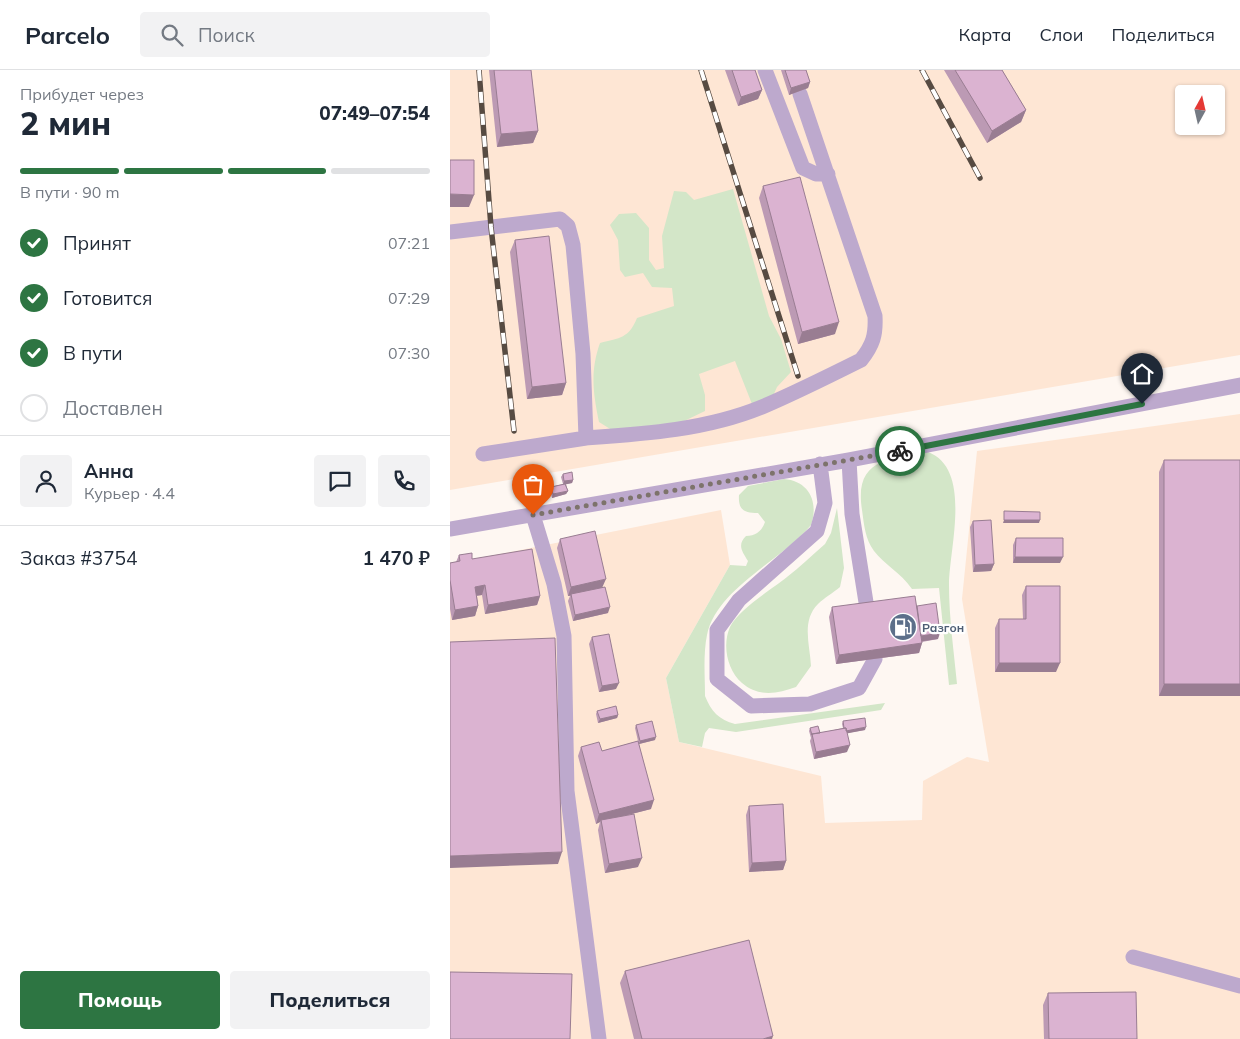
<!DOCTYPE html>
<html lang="ru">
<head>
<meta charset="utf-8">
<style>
	body { margin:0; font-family:Mulish,sans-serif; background:#f2f2f3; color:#1f2937; height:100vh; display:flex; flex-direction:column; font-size:19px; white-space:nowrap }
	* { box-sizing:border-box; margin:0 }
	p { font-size:16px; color:#747a83 }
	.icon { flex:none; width:28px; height:28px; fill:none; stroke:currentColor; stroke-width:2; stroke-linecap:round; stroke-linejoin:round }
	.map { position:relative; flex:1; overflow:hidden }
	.panel { display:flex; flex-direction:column; background:#fff; width:450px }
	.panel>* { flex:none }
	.needle { width:32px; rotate:8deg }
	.tools { position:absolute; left:725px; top:15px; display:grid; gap:10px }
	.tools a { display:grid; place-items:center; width:50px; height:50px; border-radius:5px; background:#fff; box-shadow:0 1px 4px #0004; font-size:25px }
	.pin { position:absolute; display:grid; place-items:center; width:42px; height:42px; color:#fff; margin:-51px -21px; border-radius:50% 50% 50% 0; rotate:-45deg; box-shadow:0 0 5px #0007 }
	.pin .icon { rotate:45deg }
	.courier { position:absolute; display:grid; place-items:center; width:50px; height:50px; margin:-25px; border:4px solid #2d7542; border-radius:50%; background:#fff; color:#222; box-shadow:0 1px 6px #0007 }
	.overview em { font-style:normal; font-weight:800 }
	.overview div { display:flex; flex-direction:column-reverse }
	.overview { display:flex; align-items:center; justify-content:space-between; height:85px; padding:0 20px }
	h1 { font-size:32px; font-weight:800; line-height:38px }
	.bar { display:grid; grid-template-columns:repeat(4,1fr); gap:8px 5px; align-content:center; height:60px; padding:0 20px }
	.bar i { height:6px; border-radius:4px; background:#e0e1e3 }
	.bar .active { background:#2d7542 }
	.bar p { grid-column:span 4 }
	.line { display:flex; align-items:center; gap:12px; padding:0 20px; border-top:1px solid #e0e1e3 }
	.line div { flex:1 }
	.round { display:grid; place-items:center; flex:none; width:52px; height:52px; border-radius:5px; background:#f2f2f3 }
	ol { padding:0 20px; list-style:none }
	li { display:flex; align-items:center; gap:15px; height:55px }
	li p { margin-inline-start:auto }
	li .icon { padding:5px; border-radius:50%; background:#2d7542; color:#fff; stroke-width:4 }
	li:last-child { color:#747a83 }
	li i { width:28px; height:28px; border:2px solid #e0e1e3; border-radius:50% }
	.button { display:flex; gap:10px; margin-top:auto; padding:10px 20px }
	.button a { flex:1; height:58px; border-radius:5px; background:#2d7542; color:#fff; font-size:20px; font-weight:800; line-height:58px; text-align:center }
	.button a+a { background:#f2f2f3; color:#1f2937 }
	header { display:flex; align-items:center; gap:30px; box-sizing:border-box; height:70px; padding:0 25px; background:#fff; border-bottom:1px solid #e0e1e3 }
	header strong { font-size:24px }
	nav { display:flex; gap:28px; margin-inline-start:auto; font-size:18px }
	.search { width:350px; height:45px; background:#f2f2f3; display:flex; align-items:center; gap:12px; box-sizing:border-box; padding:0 18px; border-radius:5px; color:#747a83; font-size:19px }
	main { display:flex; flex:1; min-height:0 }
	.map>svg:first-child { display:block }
</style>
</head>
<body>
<header>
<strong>Parcelo</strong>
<div class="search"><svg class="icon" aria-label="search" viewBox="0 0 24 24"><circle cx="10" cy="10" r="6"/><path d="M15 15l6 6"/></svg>Поиск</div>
<nav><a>Карта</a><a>Слои</a><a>Поделиться</a></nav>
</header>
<main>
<section class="panel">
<div class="overview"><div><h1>2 мин</h1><p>Прибудет через</p></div><em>07:49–07:54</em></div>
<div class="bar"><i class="active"></i><i class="active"></i><i class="active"></i><i></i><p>В пути · 90 m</p></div>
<ol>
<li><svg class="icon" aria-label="check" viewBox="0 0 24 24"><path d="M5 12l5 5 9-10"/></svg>Принят<p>07:21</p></li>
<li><svg class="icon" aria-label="check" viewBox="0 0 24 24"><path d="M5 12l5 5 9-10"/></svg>Готовится<p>07:29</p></li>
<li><svg class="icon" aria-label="check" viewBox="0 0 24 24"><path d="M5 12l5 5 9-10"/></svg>В пути<p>07:30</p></li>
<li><i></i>Доставлен</li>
</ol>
<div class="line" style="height:90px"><a class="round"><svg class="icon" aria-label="person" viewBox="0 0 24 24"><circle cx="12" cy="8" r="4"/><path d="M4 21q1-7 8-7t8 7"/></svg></a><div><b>Анна</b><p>Курьер · 4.4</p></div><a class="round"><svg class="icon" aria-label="chat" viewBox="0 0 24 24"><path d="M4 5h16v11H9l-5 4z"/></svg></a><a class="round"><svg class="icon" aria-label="phone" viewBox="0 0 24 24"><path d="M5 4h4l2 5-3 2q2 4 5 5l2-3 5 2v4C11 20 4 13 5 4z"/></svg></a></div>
<div class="line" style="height:65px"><div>Заказ #3754</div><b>1 470 ₽</b></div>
<div class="button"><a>Помощь</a><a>Поделиться</a></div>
</section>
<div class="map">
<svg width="790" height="969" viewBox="0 0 790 969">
	<rect width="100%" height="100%" fill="#fef7f2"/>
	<path fill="#fee6d4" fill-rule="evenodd" d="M0,0H790V285L0,420ZM734,24H766V56H734Z
		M790,344V969H0V494L271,440L280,495L216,608L229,672L371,706L375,753L472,750L473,711L517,687L539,692L512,529L527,381Z"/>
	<path fill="#d3e6c8" d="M283,119L319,246L331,269L341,302L327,317L323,326L302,334L285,291L249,304L255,325V341L228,354L165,362L149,352C143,323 140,301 150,273C170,268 179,268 187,248L224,236L222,218L202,217L193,203L175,207L170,200L168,170L160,155L169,144L186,143L199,158V190L206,200L214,198L212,166L224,121L236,122L244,130Z
		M478,382C523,399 499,479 499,515C499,548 504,582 507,614L499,615L489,518L462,519C450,502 435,495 424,481C415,469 414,454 412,440C404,389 438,389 478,382Z
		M334,409C359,411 369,432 361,455C332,490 266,519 257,565C253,584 255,607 255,626C261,641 269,650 285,654L435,633L431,640L286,662L259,658L255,663L252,677L229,672L216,608L280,495L296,496L298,491C292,481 287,475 296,466C306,466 312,461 315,452L308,443C294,443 288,440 289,425L298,416Z
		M387,438L394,498L390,517C383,523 374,528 368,534C351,551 360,575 361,596L346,617C327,624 308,627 292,613C277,600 272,575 280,557C288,540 322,519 337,507C350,497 362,485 375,474L381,463Z"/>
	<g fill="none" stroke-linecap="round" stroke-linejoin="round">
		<path stroke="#bda9cd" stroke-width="15" d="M315,0L353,98L366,104H378
			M0,162L110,149L118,156L123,175L133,284L136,368L33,384
			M136,368C194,364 256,360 312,337C345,323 379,306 411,290C423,275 426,265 425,246L350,24
			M370,394L375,433L367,461L289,530L267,560V609L301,636L360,634L409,618L425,589L402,444L399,390
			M83,445L104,514L114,566L117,721L149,969
			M0,459L399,390L790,315
			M683,887L790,916"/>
		<g stroke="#574b42" stroke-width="5.5">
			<path id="rail" d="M29,0L41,157L64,361
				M251,0L348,306
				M472,0L530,108"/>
		</g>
		<use href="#rail" stroke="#fff" stroke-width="4" stroke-dasharray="11" stroke-linecap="butt"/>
	</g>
	<path fill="#bc9ab4" d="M39,0H81L88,61L83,73L47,77Z
		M275,0H305L312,20L308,29L288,36Z
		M331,0H356L360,12L358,18L339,25Z
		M494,0H552L576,40L571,52L537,73Z
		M313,116L385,264L348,274L309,128Z
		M65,170L116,313L112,325L77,329L60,182Z
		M714,390L790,626H709V402Z
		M113,404L123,410L122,413L116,414L118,421L116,424L102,428L100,420L101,417L113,414L111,407Z
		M523,451L544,494L541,501L523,502L520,457Z
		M566,468L610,493H563V475Z
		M110,469L153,518L158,543L123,551L118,531L120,526H118L107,478Z
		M9,485L22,489L90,526L87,535L35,544L32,525L27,526L28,536L25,546L2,550L0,539V493L6,492Z
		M576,516L606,602H545V558L549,549H573L572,525Z
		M467,536L488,569L472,572V573L469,583L386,594L379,547L382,537Z
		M142,567L166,619L149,622L139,574Z
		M147,641L168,645L167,648L148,653L146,644Z
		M393,651L415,660L397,663V682L364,689L360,671L361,668L359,661L360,658L370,663L393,658L392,654Z
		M186,655L205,670L189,674L201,739L173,746L188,797L155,803L148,760L150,752L146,754L128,686L131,677L152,681L188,671L185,658Z
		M299,736L336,791L333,800L299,802L296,745Z
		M175,901L322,969H184L170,913Z
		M598,923L687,969H594L593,935Z"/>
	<path fill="#997d92" d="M360,12L358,18L339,25L341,18Z
		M312,20L308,29L288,36L291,27Z
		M576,40L571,52L537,73L542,61Z
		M88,61L83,73L47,77L51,64Z
		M0,124L24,125L19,137H0Z
		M389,252L385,264L348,274L352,262Z
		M116,313L112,325L77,329L82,317Z
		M123,410L122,413L113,415L114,411Z
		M118,421L116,424L102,428L103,424Z
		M554,450H590L589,453H553Z
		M565,487H613L610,493H563Z
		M544,494L541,501L523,502L525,495Z
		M156,509L152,518L118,526L121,517Z
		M35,515L32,525L22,526L25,517Z
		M90,526L87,535L35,544L38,535Z
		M28,536L25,546L2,550L5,540Z
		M160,537L158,543L123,551L125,545Z
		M490,563L488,569L467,572L470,566Z
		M472,573L469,583L386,594L389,585Z
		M549,593H610L606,602H545Z
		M169,613L166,619L149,622L152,616Z
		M714,614H790V626H709Z
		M168,645L167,648L148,653L150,649Z
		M416,657L415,660L394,664L395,661Z
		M206,667L205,670L189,674L190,671Z
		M400,675L397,682L364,689L366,682Z
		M204,730L201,739L151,752V750L150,752L146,754L149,744Z
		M112,782L108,794L0,798V786Z
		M192,788L188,797L155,803L159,794Z
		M336,791L333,800L299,802L302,793Z
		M323,966L322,969H313Z"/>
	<path fill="#dbb3d1" stroke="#997d92" d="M44,0H81L88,61L51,64Z
		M282,0H305L312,20L291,27Z
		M335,0H356L360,12L341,18Z
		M505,0H552L576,40L542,61Z
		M0,90H24V125L0,124Z
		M350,107L389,252L352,262L313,116Z
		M99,166L116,313L82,317L65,170Z
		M714,390H790V614H714Z
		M122,402L123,410L114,411L113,404Z
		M115,414L118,421L103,424L101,417Z
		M554,441L590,442V450H554Z
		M541,450L544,494L525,495L523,451Z
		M145,461L156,509L121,517L110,469Z
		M566,468H613V487H565Z
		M82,479L90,526L38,535L35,515L25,517L28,536L5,540L0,510V493L10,491L9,485L22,483V489Z
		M576,516H610V593H549V549H576Z
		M155,517L160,537L125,545L121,524Z
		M465,526L472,573L389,585L382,537Z
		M486,533L490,563L471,566L467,536Z
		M159,564L169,613L152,616L142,567Z
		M105,568L112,782L0,786V572Z
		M166,636L168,645L150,649L147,641Z
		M415,648L416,657L396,661V658H394L393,651Z
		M202,651L206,667L190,671L186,655Z
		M368,656L370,663L362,664V665L360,658Z
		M396,658L400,675L366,682L362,664Z
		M188,671L204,730L149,744L131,677L149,672L152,681Z
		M333,734L336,791L302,793L299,736Z
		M184,744L192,788L159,794L151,750Z
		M299,870L323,966L313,969H192L175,901Z
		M0,902L122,904L120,969H0Z
		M686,922L687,969H599L598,923Z"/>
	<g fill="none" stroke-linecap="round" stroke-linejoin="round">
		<path stroke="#7d736b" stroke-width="5" stroke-dasharray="0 9" d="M83,445L450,381"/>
		<path stroke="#2d7542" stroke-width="6" d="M450,381L692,334"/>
	</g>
	<defs>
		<g id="fuel-disc" transform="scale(1.4375)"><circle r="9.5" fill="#5c6f8a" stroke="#fff"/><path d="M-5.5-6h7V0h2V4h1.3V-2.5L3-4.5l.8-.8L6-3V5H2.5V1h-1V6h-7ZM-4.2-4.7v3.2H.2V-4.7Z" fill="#fff"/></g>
	</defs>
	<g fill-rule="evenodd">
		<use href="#fuel-disc" x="453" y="557"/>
	</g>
	<g text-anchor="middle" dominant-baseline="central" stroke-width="4.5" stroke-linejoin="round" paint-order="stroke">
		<g font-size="12" font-weight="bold" fill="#4e5e75" stroke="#fff" text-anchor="start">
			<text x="472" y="557">Разгон</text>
		</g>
	</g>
</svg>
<div class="tools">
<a><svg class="needle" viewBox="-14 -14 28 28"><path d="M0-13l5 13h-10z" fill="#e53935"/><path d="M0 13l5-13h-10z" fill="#747a83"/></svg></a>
</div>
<div class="pin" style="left:83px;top:445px;background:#ea580c"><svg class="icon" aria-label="bag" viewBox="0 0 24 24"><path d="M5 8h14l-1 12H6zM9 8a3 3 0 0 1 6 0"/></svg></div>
<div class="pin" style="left:692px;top:334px;background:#1f2937"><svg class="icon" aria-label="home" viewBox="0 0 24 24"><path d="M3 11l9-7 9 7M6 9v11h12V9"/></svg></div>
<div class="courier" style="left:450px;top:381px"><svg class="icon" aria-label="bike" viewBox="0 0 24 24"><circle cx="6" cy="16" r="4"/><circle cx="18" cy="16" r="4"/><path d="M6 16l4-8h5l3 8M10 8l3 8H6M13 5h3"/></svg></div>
</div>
</main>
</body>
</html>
